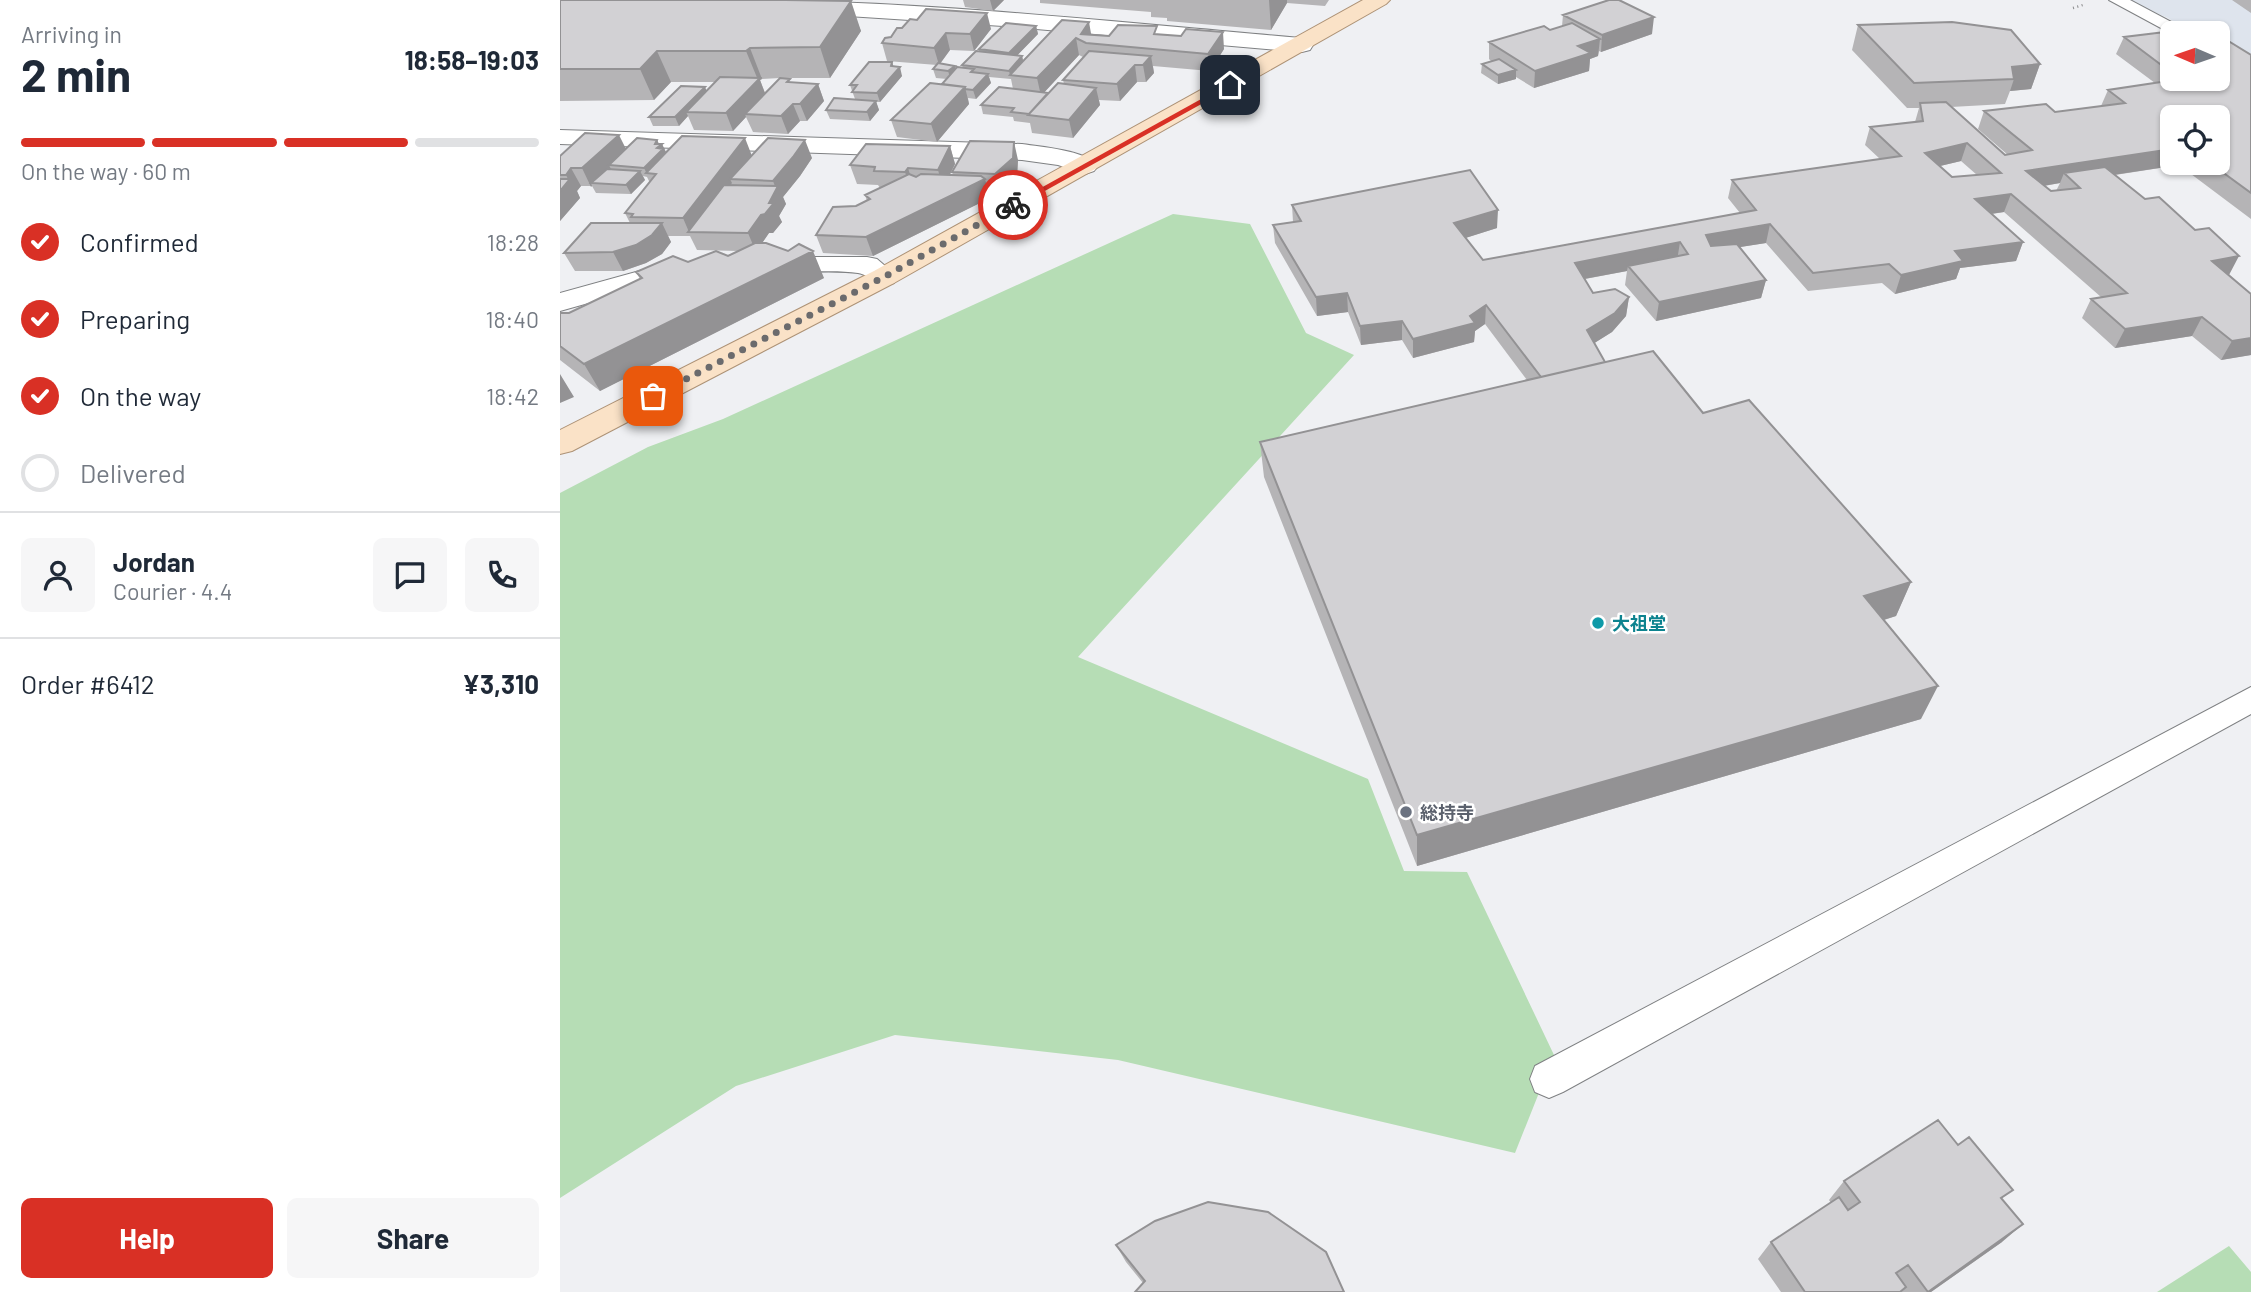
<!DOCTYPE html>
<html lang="en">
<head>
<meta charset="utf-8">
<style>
	body { margin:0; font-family:Barlow,"Noto Sans JP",sans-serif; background:#f6f6f7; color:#1f2937; height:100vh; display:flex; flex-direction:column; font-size:26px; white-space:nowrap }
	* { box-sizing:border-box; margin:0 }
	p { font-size:23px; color:#747a83 }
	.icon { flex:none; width:38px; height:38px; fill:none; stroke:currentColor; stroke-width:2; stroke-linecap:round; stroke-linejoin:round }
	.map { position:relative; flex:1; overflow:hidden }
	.panel { display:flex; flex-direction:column; background:#fff; width:560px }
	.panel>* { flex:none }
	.needle { width:46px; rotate:272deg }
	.tools { position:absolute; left:1600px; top:21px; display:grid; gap:14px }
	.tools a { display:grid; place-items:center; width:70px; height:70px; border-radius:10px; background:#fff; box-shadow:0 2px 5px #0004; font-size:35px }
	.pin { position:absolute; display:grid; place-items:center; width:60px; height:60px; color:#fff; margin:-30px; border-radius:14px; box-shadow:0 4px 10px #0006 }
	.courier { position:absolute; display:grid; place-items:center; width:70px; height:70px; margin:-35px; border:5px solid #d93025; border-radius:50%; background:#fff; color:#222; box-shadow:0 2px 9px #0007 }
	.headline em { font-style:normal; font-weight:700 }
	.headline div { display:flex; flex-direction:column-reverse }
	.headline { display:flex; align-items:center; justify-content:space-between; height:119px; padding:0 21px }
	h1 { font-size:46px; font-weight:700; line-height:52px }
	.bar { display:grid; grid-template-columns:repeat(4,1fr); gap:10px 7px; align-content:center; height:84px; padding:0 21px }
	.bar i { height:9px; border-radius:5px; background:#e0e1e3 }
	.bar .on { background:#d93025 }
	.bar p { grid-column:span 4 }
	.line { display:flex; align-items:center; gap:18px; padding:0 21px; border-top:2px solid #e0e1e3 }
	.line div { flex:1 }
	.round { display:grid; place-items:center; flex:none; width:74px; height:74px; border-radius:10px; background:#f6f6f7 }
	ol { padding:0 21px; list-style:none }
	li { display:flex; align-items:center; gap:21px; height:77px }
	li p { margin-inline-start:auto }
	li .icon { padding:7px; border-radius:50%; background:#d93025; color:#fff; stroke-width:4 }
	li:last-child { color:#747a83 }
	li i { width:38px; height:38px; border:4px solid #e0e1e3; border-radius:50% }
	.button { display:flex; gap:14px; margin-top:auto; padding:14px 21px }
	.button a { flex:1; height:80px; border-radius:10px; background:#d93025; color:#fff; font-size:28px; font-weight:700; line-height:80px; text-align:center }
	.button a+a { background:#f6f6f7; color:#1f2937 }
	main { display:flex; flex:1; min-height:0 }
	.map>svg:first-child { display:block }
</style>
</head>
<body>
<main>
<section class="panel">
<div class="headline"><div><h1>2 min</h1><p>Arriving in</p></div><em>18:58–19:03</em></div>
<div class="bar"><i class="on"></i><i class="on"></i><i class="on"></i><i></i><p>On the way · 60 m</p></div>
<ol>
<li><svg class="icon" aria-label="check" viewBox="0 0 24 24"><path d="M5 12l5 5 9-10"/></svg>Confirmed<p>18:28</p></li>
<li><svg class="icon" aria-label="check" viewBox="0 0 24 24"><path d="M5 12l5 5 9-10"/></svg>Preparing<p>18:40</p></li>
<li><svg class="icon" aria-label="check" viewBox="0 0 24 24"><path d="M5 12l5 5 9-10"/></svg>On the way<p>18:42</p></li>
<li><i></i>Delivered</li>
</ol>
<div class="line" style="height:126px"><a class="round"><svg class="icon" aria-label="person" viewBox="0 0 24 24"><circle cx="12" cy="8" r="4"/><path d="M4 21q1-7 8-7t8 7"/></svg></a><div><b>Jordan</b><p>Courier · 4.4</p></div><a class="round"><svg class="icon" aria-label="chat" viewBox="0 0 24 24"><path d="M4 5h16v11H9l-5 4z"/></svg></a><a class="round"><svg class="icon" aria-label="phone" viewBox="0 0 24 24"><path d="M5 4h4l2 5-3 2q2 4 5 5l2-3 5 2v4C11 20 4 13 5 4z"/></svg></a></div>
<div class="line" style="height:91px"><div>Order #6412</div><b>¥3,310</b></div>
<div class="button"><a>Help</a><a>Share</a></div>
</section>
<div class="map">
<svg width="1691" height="1292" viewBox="0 0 1691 1292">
	<rect width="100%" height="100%" fill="#eff0f3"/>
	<path fill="#dee4ed" d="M1565,0H1691V67L1657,47V33H1633L1608,18Z"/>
	<path fill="#b6ddb5" d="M613,214L690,224L746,333L794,355L518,657L808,779L844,871L907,872L994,1055L955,1153L558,1060L335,1035L176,1086L0,1198V493L88,447L163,419Z
		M1669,1246L1691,1272V1292H1597Z"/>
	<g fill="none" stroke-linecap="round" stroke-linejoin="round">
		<g stroke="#7f8183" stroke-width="2">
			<path id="service" d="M1549,0H1570L1632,33L1612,34Z
				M1691,687V714L1003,1092L989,1098L975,1092L970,1079L975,1066Z"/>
		</g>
		<g stroke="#7f8183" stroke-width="2">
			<path id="minor" d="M170,0C361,0 552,22 742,38L750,40L753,45L750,50L742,52L443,26L179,9L171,8L168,3Z
				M0,130L462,144C481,147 526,150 538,166L534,171L525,174L498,165L462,160L0,144Z
				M208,257H307L317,259L338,277L334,283C313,288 314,276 298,273C274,269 234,273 208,273L198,271L194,265L198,259Z
				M127,264L137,267L141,273L137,279L96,284L0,311V293L94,267Z"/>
		</g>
		<g stroke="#ad9276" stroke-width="2">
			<path id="primary" d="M803,0H830L826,4L334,283L12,451L0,454V430L314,271Z"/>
		</g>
		<path stroke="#8a8a8c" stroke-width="2.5" stroke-dasharray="1 3.5" stroke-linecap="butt" d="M1513,8L1523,5"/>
		<use href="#service" fill="#fff" fill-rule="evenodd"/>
		<use href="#minor" fill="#fff" fill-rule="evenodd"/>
		<use href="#primary" fill="#fae2c7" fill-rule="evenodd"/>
	</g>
	<path fill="#b5b4b6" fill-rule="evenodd" d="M0,0H288L287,1L301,31L270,78H224L232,83L258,84L264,101L247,121H240L228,134L193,132L186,117L173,131L134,130L128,116L119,126H93L89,117L147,91L155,82H111L94,100L0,101ZM220,78L205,93L200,80L202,79Z
		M403,0H444L433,11L405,7Z
		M480,0H769L765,6L727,3L711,30L607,21V18L591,17V12L480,3Z
		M1672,0H1691V13Z
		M1003,15L1092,34L1041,52L1039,51L1038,56L1030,59L1029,71L974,88L956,77V79L938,84L921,73L922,64L931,61L929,59V42L990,30L1002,26Z
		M502,20L531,35L549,36L598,35L664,49L650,71L593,66L594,73L586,82H577L560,101L539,100L540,105L513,138L472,133L470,123L454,121L453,117L423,114L421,105L453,89L451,79L429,77L431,83L416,99L408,98L409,104L377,142L337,137L331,120L382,84L387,79L376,78L373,69L377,65L327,61L322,43L325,38L431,29L414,51L390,50L380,64L395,66L396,69L403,68L402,65L419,52V49L476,26L478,34L457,55L462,56L463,60ZM519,55L523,57L503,80L504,84L488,93L484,92Z
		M1298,25L1480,64L1471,89L1450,91L1445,104L1391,107L1445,155H1448L1418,129L1424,111L1495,112L1541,106L1548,90L1595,83L1556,54L1564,37L1612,33V79H1657L1691,55V219L1619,165L1555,175L1691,294V355L1661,360L1632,336L1555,348L1522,318L1531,299L1541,297L1444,212L1432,214L1463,242L1456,261L1400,268L1396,279L1335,294L1322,283L1248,291L1206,243L1180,247L1206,280L1201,298L1096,321L1065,285L1067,271L1025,279L1033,293L1069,297L1066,316L1052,332L1034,343L1045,362L1143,413L1351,582L1336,616L1324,620L1361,719L857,866L704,477L700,442L967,380L925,324L915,331L914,342L853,358L842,340L801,345L788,312L757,316L715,243L713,225L733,222L732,205L937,228L905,238L923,260L1180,213L1168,198L1172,180L1320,159L1305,145L1310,127L1355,122L1359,108H1347L1292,50ZM1612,117L1657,163H1612ZM1401,161L1417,175L1392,177L1380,166ZM1500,183L1496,191H1491L1484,186Z
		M332,62L333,66L342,76L320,102H316L319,110L310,121L270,119L266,110L295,99L290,85Z
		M97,140L99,144H102L106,153L252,158L240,176L223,197L226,204L219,216L222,222L213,233H209L202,243L264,278L40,391L0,360V313H9L80,279L76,272L128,262L168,256L178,251L137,250L130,236H108L111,242L102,254L86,263L63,271H15L4,253L70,223L65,213L90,183L87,177L83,176L85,180L71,194L36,193L32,186H21L17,191L20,198L0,221V156L65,149Z
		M390,146L395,164L390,175H393L392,172L458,160L457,176L440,192H428L430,198L313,256L263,253L256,235L296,206L307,201L305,195L320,188L318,185L297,184L290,165Z
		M1284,1181L1442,1199V1242L1371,1292H1221L1198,1259L1211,1242L1271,1203L1269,1200Z
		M556,1245L784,1292L583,1283L566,1262Z"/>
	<path fill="#939294" d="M430,0H444L433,11Z
		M709,0H727V3L711,30Z
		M291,1L301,31L270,78L260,47Z
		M427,13L431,29L414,51L410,34Z
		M1094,17L1092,34L1041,52L1042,35Z
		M529,22L532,39L521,34Z
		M476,26L478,34L451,62L449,53Z
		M663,32L664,49L650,71L648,54Z
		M386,33L390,50L379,65L374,48Z
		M516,38L519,55L481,96L477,78Z
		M1040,39L1038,56L1030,59L1029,71L974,88L975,71L1018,46Z
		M190,48L202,79L200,80L206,96L185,114L186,117L173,131L166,113L198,80L186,51Z
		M97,51L111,82L94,100L80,69Z
		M462,56L464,65L450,75L449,71Z
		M591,56L594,73L586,82L583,65Z
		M332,62L335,71L340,67L342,76L320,102L317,93Z
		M1480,64L1471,89L1450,91L1454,79L1452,67Z
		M575,65L577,82L560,101L557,84Z
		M395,66L397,75L391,80L388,71Z
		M956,70V79L938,84V75Z
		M428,74L431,83L416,99L413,90Z
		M258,84L264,101L247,121L240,104Z
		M145,87L149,96L126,112L128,116L119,126L115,117Z
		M405,87L409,104L377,142L371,124Z
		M536,88L540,105L513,138L509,120Z
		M316,101L319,110L310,121L307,112Z
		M233,104L240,121L228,134L221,116Z
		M59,135L68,153L49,165L51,169L35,183H31L32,186L31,187L22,168Z
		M185,138L192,156L170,179L172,183L135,232H129L123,218Z
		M97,140L100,146L102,144L107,154L87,174L84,168Z
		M245,140L252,158L240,176L223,197L226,204L219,216L222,222L213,233H209L196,252L188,233L209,203L216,189L213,181Z
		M454,142L458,160L457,176L440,192L435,174Z
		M1407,143L1401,161L1359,171L1365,153Z
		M390,146L395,164L383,188L378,170Z
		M1612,149V163H1620L1619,165L1513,181L1504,173L1500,183L1459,190L1466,171Z
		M11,168L21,186L17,191L20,198L0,221V191L9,181L6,175Z
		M348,168L354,187L351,190L345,172Z
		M80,171L85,180L71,194L66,185Z
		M425,179L430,198L313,256L306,237Z
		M1451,194L1444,212L1408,217L1415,199Z
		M938,210L937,228L893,242L894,223Z
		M102,223L111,242L102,254L86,263L63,271L53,252Z
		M1210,224L1206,243L1142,253L1146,235Z
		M1120,242L1117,261L1068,266L1067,271L1013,281L1015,263Z
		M1463,242L1456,261L1400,268L1396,279L1335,294L1341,275L1395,251Z
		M253,251L264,278L40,391L24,364Z
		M1679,256L1669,275L1652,261Z
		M1206,280L1201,298L1096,321L1099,302Z
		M787,293L788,312L757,316L756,297Z
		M1069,297L1066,316L1052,332L1025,349L1027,330Z
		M926,305L925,324L915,331L914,342L853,358V339L910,316Z
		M1642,317L1632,336L1555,348L1565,329Z
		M842,321V340L801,345L800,326Z
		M1691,338V355L1661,360L1672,341Z
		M0,374L14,397L0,403Z
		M1351,582L1336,616L1291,630L1304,596Z
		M1378,686L1361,719L857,866V835Z
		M1463,1224L1442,1242L1371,1292H1367Z"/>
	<path fill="#d2d1d4" stroke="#939294" stroke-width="2" fill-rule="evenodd" d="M0,0H225L291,1L260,47L190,48L186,51H97L80,69H0Z
		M1049,0H1059L1094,17L1042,35L1003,15Z
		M366,9L427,13L410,34L386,33L374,48L322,43L325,38L331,37L337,28H342L350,19L357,20Z
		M502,20L529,22L521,34L549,36L558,25L597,26L594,34L621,36L626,29L663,32L648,54L526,43L516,38L477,78L450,75Z
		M1392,22L1451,30L1480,64L1452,67L1454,79L1354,83L1298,25Z
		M446,23L476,26L449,53L419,49Z
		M1012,23L1040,39L1018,46L1031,53L975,71L929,42L984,26L990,30Z
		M1646,27L1656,33H1612V73L1564,37Z
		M1657,34L1691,55V193L1650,163H1657V117H1612V149L1466,171L1491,191L1520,188L1504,173L1545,167L1585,199L1599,197L1635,230L1649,228L1679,256L1652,261L1691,294V338L1672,341L1642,317L1565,329L1531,299L1567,293L1451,194L1415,199L1463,242L1395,251L1403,261L1341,275L1329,264L1253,273L1210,224L1146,235L1151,246L1177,244L1206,280L1099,302L1068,266L1128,254L1120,242L1015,263L1033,293L1055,289L1069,297L1055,313L1027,330L1045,362L981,377L926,305L910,316L915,323L853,339L842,321L800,326L787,293L756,297L713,225L741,221L732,205L910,170L938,210L894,223L923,260L1196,210L1172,180L1341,156L1310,127L1363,121L1360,103L1386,102L1445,155L1472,150L1424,111L1486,104L1495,112L1565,103L1548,90L1621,79H1620H1657ZM1407,143L1441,173L1392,177L1365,153Z
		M416,51L462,56L449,71L402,65Z
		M529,51L591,56L583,65H575L557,84L503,80Z
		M939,59L956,70L938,75L922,64Z
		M309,62H332L331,66L340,67L317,93L292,92L297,85H290Z
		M378,63L395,66L388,71L373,69Z
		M397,67L414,69L411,72L428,74L413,90L405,89V87L382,84Z
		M160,77L200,78L166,113L126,112Z
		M220,78L230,79L227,82L258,84L240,104H233L221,116L185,114Z
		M370,83L405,87L371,124L331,120Z
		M498,83L536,88L509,120L468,115Z
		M121,86L145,87L115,117H89Z
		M439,87L488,93L469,114L451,112L454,108L421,105Z
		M274,98L316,101L307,112L266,110Z
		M25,133L59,135L22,168H11L6,175H0V156Z
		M122,136L185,138L123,218L71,217L73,214L65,213L96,174L86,173Z
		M77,138L97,140L95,144H102L97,148L103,149L84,168L49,165Z
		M208,138L245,140L233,157L213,181L170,179Z
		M410,141L454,142L453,158L435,174L392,172Z
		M306,144L390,146L378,170L348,168L345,172L314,171L315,167L290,165Z
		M47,169L80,171L66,185L31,183Z
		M349,174L356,177L361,174L421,176L425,179L306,237L256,235L273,207L296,206L310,199L305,195Z
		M0,179H10L0,191Z
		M164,185L218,186L209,203H214L205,214L201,215L188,233L128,232Z
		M31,223H102L92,235L76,245L53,252L4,253Z
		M195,243H206L228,251L239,244L253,251L24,364L0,346V313H9L82,278L76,272L113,256L128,262L156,251L168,256Z
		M1093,351L1143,413L1189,400L1351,582L1304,596L1378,686L857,835L700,442Z
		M1378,1120L1398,1145L1409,1137L1453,1190L1441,1198L1463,1224L1368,1292L1348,1265L1336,1273L1346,1287L1340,1292H1245L1211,1242L1279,1197L1288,1210L1300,1202L1284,1181Z
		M648,1202L708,1212L766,1252L784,1292H575L585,1281L556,1245L595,1221Z"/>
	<path fill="#d93025" d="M670,83L672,87L456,207L450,205Z"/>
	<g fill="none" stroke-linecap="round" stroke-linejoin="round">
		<path stroke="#6b6b6d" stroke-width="7" stroke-dasharray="0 12.6" d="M93,396L324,277L453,205"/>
	</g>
	<circle fill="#0f9aa8" stroke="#fff" stroke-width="2.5" cx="1038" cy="623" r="7"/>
	<circle fill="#6b7280" stroke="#fff" stroke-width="2.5" cx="846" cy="812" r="7"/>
	<g text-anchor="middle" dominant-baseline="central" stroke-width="5" stroke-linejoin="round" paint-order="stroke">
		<g font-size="18" font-weight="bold" fill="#0d838f" stroke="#fff" text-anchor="start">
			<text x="1052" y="623">大祖堂</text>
		</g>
		<g font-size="18" font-weight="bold" fill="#5b616d" stroke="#fff" text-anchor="start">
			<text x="860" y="812">総持寺</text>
		</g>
	</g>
</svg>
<div class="tools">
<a><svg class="needle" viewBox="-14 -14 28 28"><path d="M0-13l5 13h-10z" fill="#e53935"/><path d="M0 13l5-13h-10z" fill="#747a83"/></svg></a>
<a><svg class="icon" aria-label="locate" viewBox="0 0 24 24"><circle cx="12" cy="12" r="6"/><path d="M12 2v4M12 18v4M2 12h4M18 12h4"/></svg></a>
</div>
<div class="pin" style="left:93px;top:396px;background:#ea580c"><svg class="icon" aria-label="bag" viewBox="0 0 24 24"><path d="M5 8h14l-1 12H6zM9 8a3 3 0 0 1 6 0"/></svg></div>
<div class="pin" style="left:670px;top:85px;background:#1f2937"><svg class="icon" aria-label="home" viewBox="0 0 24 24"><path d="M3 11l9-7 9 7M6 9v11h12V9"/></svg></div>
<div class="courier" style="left:453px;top:205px"><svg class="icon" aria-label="bike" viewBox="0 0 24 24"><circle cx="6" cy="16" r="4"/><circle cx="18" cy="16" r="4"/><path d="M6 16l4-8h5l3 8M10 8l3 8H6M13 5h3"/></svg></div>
</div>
</main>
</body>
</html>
